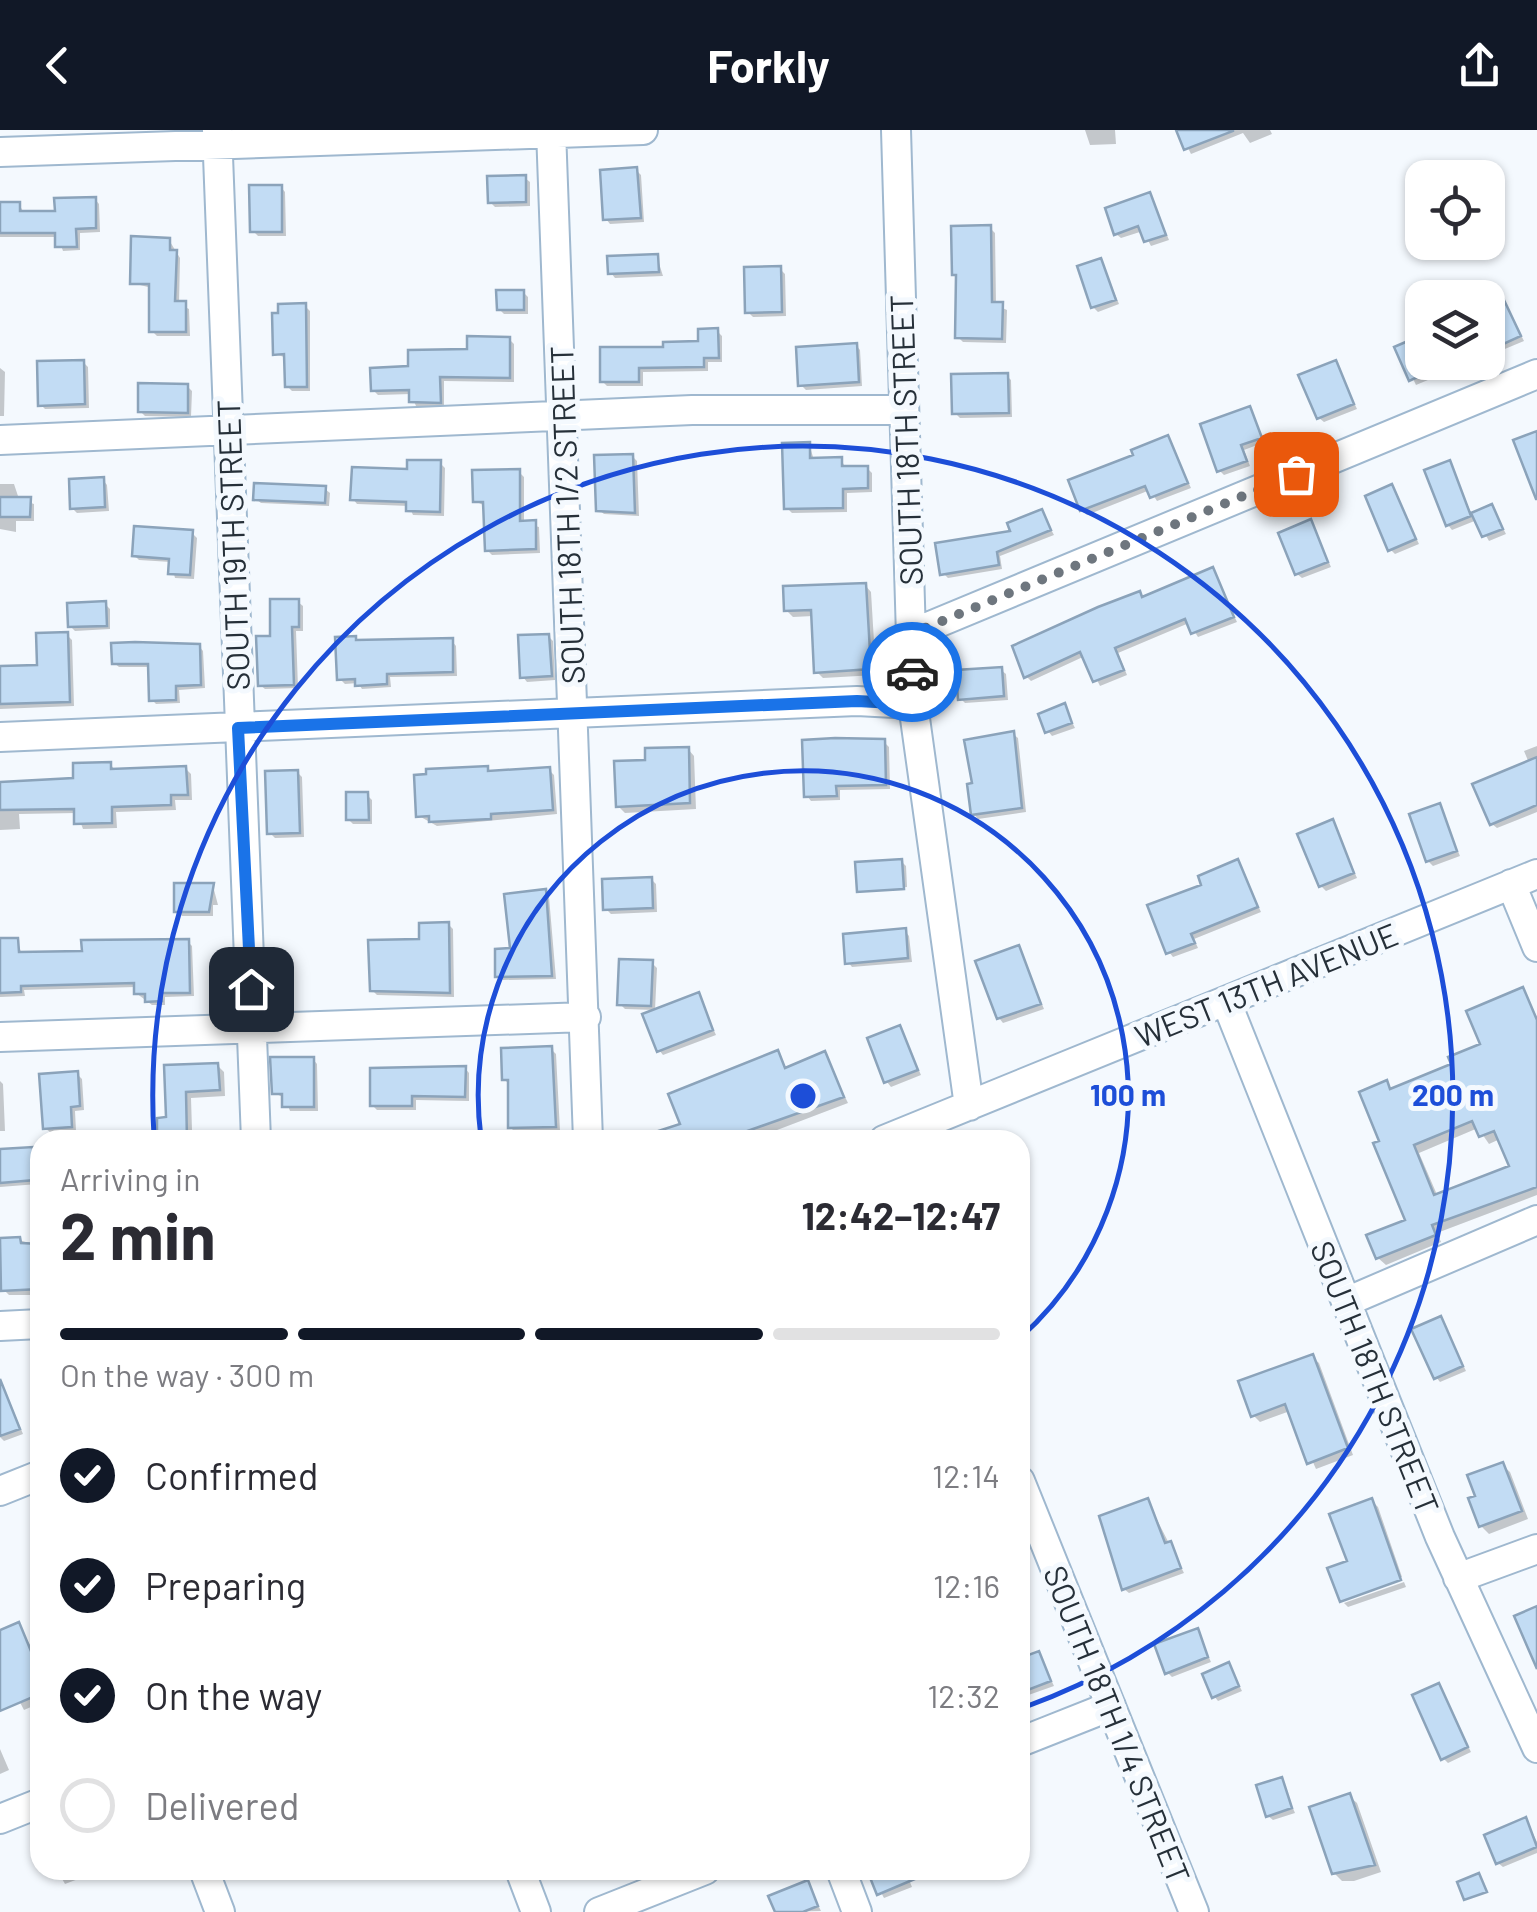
<!DOCTYPE html>
<html lang="en">
<head>
<meta charset="utf-8">
<style>
	body { margin:0; font-family:Barlow,sans-serif; background:#f7f7f7; color:#2b2b33; height:100vh; display:flex; flex-direction:column; font-size:38px; white-space:nowrap }
	* { box-sizing:border-box; margin:0 }
	p { font-size:32px; color:#7c7c81 }
	.icon { flex:none; width:55px; height:55px; fill:none; stroke:currentColor; stroke-width:2; stroke-linecap:round; stroke-linejoin:round }
	.map { position:relative; flex:1; overflow:hidden }
	.panel { position:absolute; left:30px; top:1000px; width:1000px; height:750px; display:flex; flex-direction:column; background:#fff; border-radius:30px; box-shadow:0 2px 8px #0004 }
	.panel>* { flex:none }
	.tools { position:absolute; left:1405px; top:30px; display:grid; gap:20px }
	.tools a { display:grid; place-items:center; width:100px; height:100px; border-radius:20px; background:#fff; box-shadow:0 2px 8px #0004; font-size:50px }
	.pin { position:absolute; display:grid; place-items:center; width:85px; height:85px; color:#fff; margin:-42px; border-radius:20px; box-shadow:0 5px 15px #0006 }
	.courier { position:absolute; display:grid; place-items:center; width:100px; height:100px; margin:-50px; border:8px solid #1a73e8; border-radius:50%; background:#fff; color:#222; box-shadow:0 2px 12px #0007 }
	.head em { font-style:normal; font-weight:700 }
	.head div { display:flex; flex-direction:column-reverse }
	.head { display:flex; align-items:center; justify-content:space-between; height:170px; padding:0 30px }
	h1 { font-size:65px; font-weight:700; line-height:75px }
	.bar { display:grid; grid-template-columns:repeat(4,1fr); gap:15px 10px; align-content:center; height:120px; padding:0 30px }
	.bar i { height:12px; border-radius:8px; background:#e1e1e2 }
	.bar .on { background:#111827 }
	.bar p { grid-column:span 4 }
	ol { padding:0 30px; list-style:none }
	li { display:flex; align-items:center; gap:30px; height:110px }
	li p { margin-inline-start:auto }
	li .icon { padding:10px; border-radius:50%; background:#111827; color:#fff; stroke-width:4 }
	li:last-child { color:#7c7c81 }
	li i { width:55px; height:55px; border:5px solid #e1e1e2; border-radius:50% }
	header { display:flex; justify-content:space-between; align-items:center; height:130px; padding:0 30px; background:#111827; color:#fff; font-size:45px; font-weight:700 }
	.map>svg:first-child { display:block }
</style>
</head>
<body>
<header><svg class="icon" aria-label="back" viewBox="0 0 24 24"><path d="M15 5l-7 7 7 7"/></svg>Forkly<svg class="icon" aria-label="share" viewBox="0 0 24 24"><path d="M12 15V3M7 8l5-5 5 5M5 13v7h14v-7"/></svg></header>
<div class="map">
<svg width="1537" height="1782" viewBox="0 0 1537 1782">
	<rect width="100%" height="100%" fill="#f4f9fe"/>
	<path fill="#0003" fill-rule="evenodd" d="M1085,0H1115L1116,14L1090,15Z
		M1179,0H1270L1272,4L1250,13L1243,3L1191,24Z
		M636,40L641,45L644,92L610,94L606,89Z
		M525,48L530,52V76L495,77L490,72Z
		M281,57L285,62L286,106H258L253,101Z
		M1150,65L1169,110L1151,116L1143,101L1121,108L1116,104Z
		M95,69L99,74L100,102L80,103V120L63,121L58,107H0V74H19L24,83H57Z
		M990,98L995,103L996,175L1007,180L1006,213L963,212L958,207L959,149L954,144Z
		M169,110L180,128L179,174L189,179L190,206H157L152,201V158L132,153Z
		M657,127L663,146L615,148L611,143Z
		M1101,131L1119,174L1098,182L1093,177Z
		M780,139L785,144L786,186L753,187L748,182Z
		M523,162L528,167V184H504L499,179Z
		M1500,164L1524,211L1488,226V170Z
		M305,176L310,181V261H292L287,256V228L275,224Z
		M717,201L722,206V232H708V241L643,242V256H607L602,251L666,220L701,214Z
		M1422,207V232H1471L1416,255L1398,218Z
		M509,209L514,214V252L444,251V276H416L411,264L378,265L373,260L411,239Z
		M856,215L860,220L862,256L806,260L801,255Z
		M83,232L88,237L89,278L45,279L41,275Z
		M1335,232L1357,279L1324,292L1319,288Z
		M0,238L5,242L4,286H0Z
		M1006,245L1011,250L1012,287L960,288L955,283Z
		M187,256L192,261L191,287L145,286L140,281Z
		M1250,279L1265,312L1244,320L1250,336L1224,345L1219,340Z
		M1168,308L1191,358L1157,371L1150,360L1087,385L1082,380L1136,326Z
		M809,314L814,330L841,329L846,339L867,338L872,343V362L847,363V382L792,383L787,378Z
		M632,326L637,331L639,386L604,384L599,380Z
		M440,333L445,338L444,386L413,385L409,376L357,374L353,369L410,341Z
		M1449,333L1472,385L1492,377L1506,404L1489,411L1477,390L1452,400L1448,395Z
		M519,342L524,347V393L539,397L540,423L492,425L487,420L485,376L475,371Z
		M103,350L107,355L109,381L77,383L72,378Z
		M0,354H14L19,369L34,374V391H16V402L0,399Z
		M1392,357L1419,414L1395,424L1390,419Z
		M325,359L330,363L329,376L261,373L256,369Z
		M1041,381L1054,405L1000,426L1002,439L948,448L943,443Z
		M1311,392L1331,437L1302,448L1297,444Z
		M192,403L197,408L194,449L175,448L171,432L139,430L134,425Z
		M1212,440L1237,492L1198,507L1189,493L1118,523L1127,545L1100,556L1085,526L1031,551L1026,546L1144,469Z
		M865,455L871,462L876,545L823,548L817,542L813,486L793,487L786,480Z
		M298,472L303,476V501H296L298,558L265,559L260,555L273,509Z
		M105,474L110,479V499L75,501L70,496Z
		M67,505L72,510L74,576L0,579V538H40Z
		M548,506L553,511L555,550L527,552L523,547Z
		M337,509L452,511L456,516L457,546L390,547L391,557L362,559L358,553L345,554L340,549Z
		M199,516L203,521L205,558L179,560L180,573L156,574L152,570L151,537H119L114,533Z
		M1001,540L1006,544L1008,570L965,573L961,569Z
		M1064,576L1075,598L1052,606L1048,601Z
		M1013,604L1018,608L1026,682L978,689L974,684Z
		M884,612L889,617L890,659L840,660V670L811,671L807,666Z
		M1537,616V682L1497,698L1492,694L1529,633L1524,621Z
		M688,619L694,626L696,679L625,683L618,676L648,632Z
		M110,634L116,641L185,638L191,644L192,670H175L176,680L116,682L117,698L83,699L77,683L19,684L20,699L0,700V654L76,651Z
		M549,640L554,645L557,684L437,696L419,686L429,641Z
		M297,642L302,647L304,707L275,708L270,703Z
		M367,665L372,670V694H353L348,689Z
		M1439,676L1460,726L1433,736L1428,731Z
		M1333,692L1357,748L1326,761L1321,756Z
		M901,731L906,736L907,757L860,761L858,734Z
		M1238,732L1261,782L1194,809L1198,818L1173,827L1169,822Z
		M651,749L656,754L657,782L611,784L606,779Z
		M213,756L218,775H213V786H182L177,781Z
		M545,762L549,767L556,849L503,850L498,846Z
		M448,794L453,799L454,867L377,865L372,860L421,811Z
		M905,801L909,806L912,832L852,837L848,832Z
		M17,810L22,825L84,823L188,812L192,816L194,866L165,867V875H152L136,863V857L24,860L25,866L0,867V811Z
		M1019,818L1044,879L1003,893L999,888Z
		M652,833L657,838L655,880L625,879L620,874Z
		M1522,860L1537,887V1065L1437,1103L1441,1112L1386,1135L1378,1128L1408,1091L1382,1012L1386,953L1393,960L1454,935L1483,916ZM1478,998L1489,1014L1500,1009L1512,1038L1438,1067L1419,1023Z
		M698,865L716,905L663,925L659,920Z
		M900,898L921,945L891,957L887,952Z
		M551,919L556,924L560,1001L515,1002L510,997V955L504,949Z
		M777,923L787,939L824,924L848,973L751,1010H639L683,996Z
		M313,929L317,934L318,981H290L285,968L274,963Z
		M217,935L224,942L225,966L191,968L192,1000H223L230,1010H160L169,990L166,938Z
		M465,938L469,943V971L416,970V980H377L372,975Z
		M77,944L82,949L84,980L75,981L76,1001L50,1002L45,998Z
		M0,951L3,954L5,1001H0Z
		M32,1020L37,1025L38,1054L0,1057V1022Z
		M0,1110H19L40,1116V1165H9L4,1160Z
		M1441,1189L1466,1241L1440,1252L1436,1247Z
		M1312,1227L1319,1233L1353,1325L1316,1339L1290,1281L1260,1292L1253,1285Z
		M2,1253L23,1304L4,1311L0,1307Z
		M1502,1335L1510,1342L1528,1389L1489,1404L1481,1396L1479,1367Z
		M1147,1370L1184,1443L1129,1463L1124,1459Z
		M1372,1371L1378,1377L1402,1447L1342,1468Z
		M1404,1452L1406,1457L1348,1477L1344,1473Z
		M18,1495L32,1518L40,1515V1573L24,1580L0,1534V1503Z
		M1197,1501L1211,1532L1172,1547L1167,1542Z
		M1039,1524L1054,1556L1020,1568V1531Z
		M1229,1535L1242,1561L1218,1571L1214,1566Z
		M1438,1556L1471,1622L1448,1633L1443,1628Z
		M0,1619L9,1640L0,1644Z
		M1281,1650L1295,1683L1273,1690L1268,1686Z
		M1349,1666L1357,1673L1381,1742L1354,1751H1342L1334,1743Z
		M1526,1690L1537,1712V1723L1503,1737L1498,1733Z
		M57,1740H102L65,1754Z
		M131,1740H168L138,1750Z
		M869,1740H905L912,1757L884,1768Z
		M978,1740H998L983,1746Z
		M807,1753L821,1781L777,1782Z"/>
	<path fill="#c2dcf4" stroke="#8ba3ba" stroke-width="2.5" fill-rule="evenodd" d="M1176,0H1233V1L1184,20Z
		M637,37L641,88L603,90L600,40Z
		M526,45V72L488,73L487,46Z
		M249,55H282V102H250Z
		M1150,62L1166,105L1144,112L1138,96L1114,105L1105,78Z
		M96,67V98L76,99L77,117H55V103H0V72H20V81H55L54,68Z
		M991,95L992,172H1003L1002,209L955,208L956,145H952L951,96Z
		M131,106L170,108V120H177L175,171H186V202H149V154H130Z
		M658,124L659,142L608,144L607,126Z
		M1101,128L1116,170L1091,178L1077,136Z
		M781,136L782,182L745,183L744,137Z
		M496,160H524V180H497Z
		M1504,170L1521,206L1488,221V177Z
		M306,173L307,257H285L284,224L273,225L272,183H278V174Z
		M718,198L719,228H704V237L639,238V252H600V217H663V212L698,211V199Z
		M1422,205V245L1409,251L1394,217Z
		M467,206L510,207V248L440,247L441,273L409,272V260L371,261L370,238L408,236V220L467,219Z
		M857,213L859,252L798,256L796,217Z
		M84,230L85,274L38,276L37,231Z
		M1336,230L1354,274L1317,289L1298,245Z
		M1008,243L1009,283L952,284L951,244Z
		M138,253L188,254V283L138,282Z
		M1250,276L1262,308L1241,315L1247,331L1217,342L1200,294Z
		M1537,301V369H1536L1513,310Z
		M1168,305L1188,353L1150,368L1145,356L1080,381L1068,350L1133,325L1131,320Z
		M810,312V328L842,327V336H868V358L843,359V378L784,379L782,313Z
		M633,324L635,383L596,381L594,325Z
		M407,330H441L440,382L406,381V372L350,370L352,337L407,339Z
		M1450,330L1471,386L1446,396L1424,340Z
		M520,339V391L536,390V419L485,421L483,372H473L472,340Z
		M104,347L105,377L70,379L69,349Z
		M254,353L326,356L325,373L253,370Z
		M1392,354L1416,409L1388,421L1365,366Z
		M0,367H31L30,387H0Z
		M1492,374L1503,399L1482,407L1471,383Z
		M1042,379L1051,400L997,422L999,435L940,445L935,413L1010,401L1007,393Z
		M1311,389L1328,432L1295,445L1278,403Z
		M134,396L193,400L190,445L168,444L169,429L132,426Z
		M1213,437L1234,487L1191,504L1185,489L1115,518L1124,540L1093,552L1080,522L1024,548L1012,516L1098,477L1140,461L1142,467Z
		M866,453L871,539L814,543L811,480L784,481L783,456Z
		M270,469H299V497H292L294,555L258,556L256,506H270Z
		M106,471L107,496L68,497L67,473Z
		M68,502L70,572L0,574V536L37,535L36,503Z
		M549,504L552,546L520,548L518,505Z
		M356,506V510L453,508V542L387,544V554L355,556V549L337,550L335,507Z
		M135,512L200,514L201,555L176,556V570L149,571L148,534H112L111,513Z
		M1002,537L1004,566L958,570L956,540Z
		M1065,573L1072,593L1045,603L1038,584Z
		M1014,601L1022,678L971,685L967,654L972,653L964,610Z
		M835,608L885,609L886,655L836,656L837,666L804,667L802,610Z
		M689,617L690,673L616,677L614,631L645,630V618Z
		M1537,627V675L1490,695L1472,654Z
		M111,632V639L186,636L188,665H171V675L112,677V693L74,694V679L0,680V652L73,648V633Z
		M488,636V641L550,637L553,680L491,684V689L429,692V686L416,687L414,645L426,644V639Z
		M298,640L300,703L267,704L265,641Z
		M346,662H368L369,690H346Z
		M1440,673L1457,721L1426,732L1409,684Z
		M1333,689L1354,743L1319,757L1297,704Z
		M902,729L904,759L857,762L855,732Z
		M1238,729L1258,777L1191,804L1195,813L1166,824L1147,775L1201,755L1198,746Z
		M652,747L653,778L603,780L602,749Z
		M174,753H214L209,782H174Z
		M546,759L552,846L495,847V819L510,818L504,764Z
		M449,792L450,863L370,861L368,810L419,809V793Z
		M906,798L908,828L845,834L843,804Z
		M0,808H18L19,822L82,821L81,810L189,809L190,863H161L162,871L145,872V864H134V853L21,856V862L0,863Z
		M1019,815L1041,874L997,889L975,831Z
		M619,829L653,830L651,876L617,875Z
		M1523,857L1537,890V1057L1432,1095L1436,1105L1376,1129L1366,1105L1405,1090L1373,1013L1379,1011L1359,962L1387,950L1390,959L1451,934L1448,927L1480,914L1466,881ZM1472,991L1479,1007L1494,1001L1509,1036L1434,1065L1414,1015Z
		M699,862L713,900L657,922L642,884Z
		M900,895L918,940L884,953L867,908Z
		M552,916L556,997L508,998V950H502L501,918Z
		M778,920L785,938L825,921L844,967L722,1010H643V1006L680,994L668,964Z
		M270,927H314V977H282V964H272Z
		M218,933L220,960L186,962L187,1010H157V988L166,987L164,935Z
		M466,936L465,967L412,966V976H370V938Z
		M78,941L80,976L71,977L72,997L43,999L39,944Z
		M33,1017L35,1050L0,1053V1019Z
		M20,1107L21,1113L40,1114V1159L1,1161L0,1108Z
		M1441,1186L1463,1236L1434,1249L1411,1199Z
		M1313,1224L1348,1318L1307,1334L1285,1274L1251,1287L1238,1251Z
		M0,1249L20,1299L0,1306Z
		M1503,1332L1522,1381L1479,1397L1468,1368L1475,1366L1467,1345Z
		M1148,1368L1165,1413L1171,1411L1181,1438L1122,1460L1099,1386Z
		M1372,1368L1401,1450L1340,1472L1327,1438L1347,1431L1329,1384Z
		M1537,1476V1539L1514,1486Z
		M19,1492L40,1543V1564L0,1581V1500Z
		M1198,1498L1208,1527L1165,1544L1154,1514Z
		M1039,1521L1051,1551L1020,1563V1528Z
		M1229,1532L1239,1556L1212,1568L1202,1544Z
		M1439,1553L1468,1617L1441,1630L1412,1565Z
		M1282,1647L1292,1678L1266,1687L1256,1655Z
		M1350,1663L1375,1735L1332,1744L1309,1677Z
		M1526,1687L1537,1717L1496,1734L1484,1705Z
		M867,1740H936L877,1765Z
		M1479,1743L1487,1762L1464,1770L1457,1752Z
		M808,1750L818,1776L803,1782H775L768,1766Z"/>
	<g fill="none" stroke-linecap="round" stroke-linejoin="round">
		<g stroke="#9fb8cf" stroke-width="32">
			<path id="minor" d="M217,0L256,1010
				M551,0L588,1010
				M896,0L913,574L969,976
				M0,22L643,0
				M0,310L692,280H903
				M911,504L1537,244
				M0,607L857,571L913,574
				M1511,754L1537,817
				M1226,871L1440,1407L1537,1618
				M0,907L586,887
				M884,1010L1537,744
				M1346,1172L1537,1090
				M0,1196L40,1194
				M1020,1351L1194,1782
				M0,1361L40,1345
				M1458,1448L1537,1419
				M1020,1612L1111,1576
				M0,1689L40,1673
				M204,1740L220,1782
				M520,1740L536,1782
				M841,1740L857,1782
				M599,1782L705,1740"/>
		</g>
		<use href="#minor" stroke="#fff" stroke-width="28"/>
	</g>
	<g fill="none" stroke-linecap="round" stroke-linejoin="round">
		<path stroke="#6e767e" stroke-width="10" stroke-dasharray="0 18" d="M912,542L911,504L1296,344"/>
		<path stroke="#1a73e8" stroke-width="12" d="M251,859L238,598L857,571L913,574L912,542"/>
	</g>
	<g fill="none" stroke="#1d4ed8" stroke-width="5">
		<path d="M481 1008A325 325 0 1 1 1020 1208"/>
		<path d="M154 1006A650 650 0 1 1 1025 1577"/>
	</g>
	<g text-anchor="middle" dominant-baseline="central" stroke-width="10" stroke-linejoin="round" paint-order="stroke">
		<g font-size="32" fill="#263039" stroke="#f4f9fe">
			<text transform="translate(905 310) rotate(-92)">SOUTH 18TH STREET</text>
			<text transform="translate(566 385) rotate(-92)">SOUTH 18TH 1/2 STREET</text>
			<text transform="translate(232 415) rotate(-92)">SOUTH 19TH STREET</text>
			<text transform="translate(1266 854) rotate(-22)">WEST 13TH AVENUE</text>
			<text transform="translate(1376 1247) rotate(68)">SOUTH 18TH STREET</text>
			<text transform="translate(1118 1594) rotate(68)">SOUTH 18TH 1/4 STREET</text>
		</g>
	</g>
	<circle cx="803" cy="966" r="15" fill="#1d4ed8" stroke="#f4f9fe" stroke-width="5"/>
	<g font-size="30" text-anchor="middle" font-weight="bold" fill="#1d4ed8" stroke="#f4f9fe" stroke-width="10" stroke-linejoin="round" paint-order="stroke">
		<text x="1128" y="976">100 m</text>
		<text x="1453" y="976">200 m</text>
	</g>
</svg>
<div class="tools">
<a><svg class="icon" aria-label="locate" viewBox="0 0 24 24"><circle cx="12" cy="12" r="6"/><path d="M12 2v4M12 18v4M2 12h4M18 12h4"/></svg></a>
<a><svg class="icon" aria-label="layers" viewBox="0 0 24 24"><path d="M12 4l9 5-9 5-9-5zM3 14l9 5 9-5"/></svg></a>
</div>
<div class="pin" style="left:1296px;top:344px;background:#ea580c"><svg class="icon" aria-label="bag" viewBox="0 0 24 24"><path d="M5 8h14l-1 12H6zM9 8a3 3 0 0 1 6 0"/></svg></div>
<div class="pin" style="left:251px;top:859px;background:#1f2937"><svg class="icon" aria-label="home" viewBox="0 0 24 24"><path d="M3 11l9-7 9 7M6 9v11h12V9"/></svg></div>
<div class="courier" style="left:912px;top:542px"><svg class="icon" aria-label="car" viewBox="0 0 24 24"><path d="M5 17H2v-5l4-1 3-4h7l3 4 3 1v5h-3M9 17h6M6 11h13"/><circle cx="7" cy="17" r="2"/><circle cx="17" cy="17" r="2"/></svg></div>
<section class="panel">
<div class="head"><div><h1>2 min</h1><p>Arriving in</p></div><em>12:42–12:47</em></div>
<div class="bar"><i class="on"></i><i class="on"></i><i class="on"></i><i></i><p>On the way · 300 m</p></div>
<ol>
<li><svg class="icon" aria-label="check" viewBox="0 0 24 24"><path d="M5 12l5 5 9-10"/></svg>Confirmed<p>12:14</p></li>
<li><svg class="icon" aria-label="check" viewBox="0 0 24 24"><path d="M5 12l5 5 9-10"/></svg>Preparing<p>12:16</p></li>
<li><svg class="icon" aria-label="check" viewBox="0 0 24 24"><path d="M5 12l5 5 9-10"/></svg>On the way<p>12:32</p></li>
<li><i></i>Delivered</li>
</ol>
</section>
</div>
</body>
</html>
